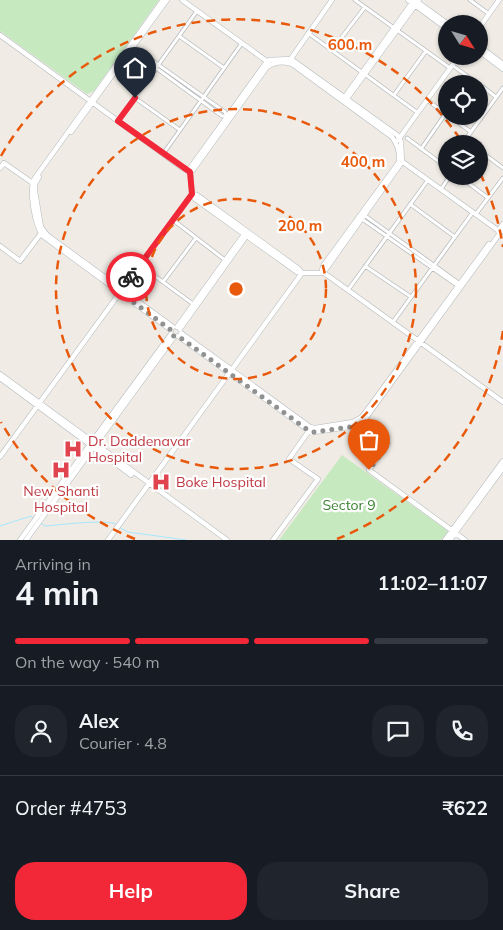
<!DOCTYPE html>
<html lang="en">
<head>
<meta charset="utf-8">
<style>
	body { margin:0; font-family:Mulish,sans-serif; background:#20242c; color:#f1f3f6; height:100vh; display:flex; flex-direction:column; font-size:19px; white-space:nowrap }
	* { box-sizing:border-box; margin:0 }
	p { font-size:16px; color:#9ea1a6 }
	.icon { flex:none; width:28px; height:28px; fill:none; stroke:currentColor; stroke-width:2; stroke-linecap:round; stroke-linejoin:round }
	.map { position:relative; height:540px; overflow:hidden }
	.drawer { display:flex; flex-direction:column; background:#171b24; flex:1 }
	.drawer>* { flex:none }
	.needle { width:32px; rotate:127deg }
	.tools { position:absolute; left:438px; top:15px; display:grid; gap:10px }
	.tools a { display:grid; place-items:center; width:50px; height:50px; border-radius:50%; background:#171b24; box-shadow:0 1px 4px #0004; font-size:25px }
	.pin { position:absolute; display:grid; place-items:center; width:42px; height:42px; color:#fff; margin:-51px -21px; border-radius:50% 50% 50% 0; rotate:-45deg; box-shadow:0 0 5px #0007 }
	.pin .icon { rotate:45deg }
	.courier { position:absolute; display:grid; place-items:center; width:50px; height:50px; margin:-25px; border:4px solid #f22839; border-radius:50%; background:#fff; color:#222; box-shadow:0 1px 6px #0007 }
	.headline em { font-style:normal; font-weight:700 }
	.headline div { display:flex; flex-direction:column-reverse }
	.headline { display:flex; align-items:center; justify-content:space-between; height:85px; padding:0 15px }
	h1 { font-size:32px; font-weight:700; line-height:38px }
	.bar { display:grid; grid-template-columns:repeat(4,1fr); gap:8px 5px; align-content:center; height:60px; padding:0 15px }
	.bar i { height:6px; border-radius:4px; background:#363941 }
	.bar .active { background:#f22839 }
	.bar p { grid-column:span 4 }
	.line { display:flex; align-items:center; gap:12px; padding:0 15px; border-top:1px solid #363941 }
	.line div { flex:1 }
	.round { display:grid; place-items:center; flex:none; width:52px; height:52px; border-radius:20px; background:#20242c }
	.button { display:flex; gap:10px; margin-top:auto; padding:10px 15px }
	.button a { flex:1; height:58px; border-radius:20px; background:#f22839; color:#fff; font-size:20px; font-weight:700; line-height:58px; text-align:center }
	.button a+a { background:#20242c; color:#f1f3f6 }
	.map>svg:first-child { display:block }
</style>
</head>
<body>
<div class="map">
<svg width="503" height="540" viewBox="0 0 503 540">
	<rect width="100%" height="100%" fill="#f0ece5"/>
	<path fill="#c6e9c0" d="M0,0H159L94,91L87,94L0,31Z
		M342,455L448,531L441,540H279Z"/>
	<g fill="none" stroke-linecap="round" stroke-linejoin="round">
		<path stroke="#a6e6ff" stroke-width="1" d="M39,522L45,526C59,525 105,519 116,524
			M0,526L31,516L34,519
			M119,527L128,532L186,540"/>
		<g stroke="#b5b9bc" stroke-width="4.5">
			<path id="street" d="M355,0L450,68
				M470,0L489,14
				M308,33L418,113
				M179,36L224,68
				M132,48L136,49L225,112L227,116
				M132,49L134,52L222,116H226
				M332,50L365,7
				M452,65L478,84
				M479,84L496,97
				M394,95L426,51
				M135,98L180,130
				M427,100L446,114
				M449,116L471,132
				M118,121L197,11
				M407,138L446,167
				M470,144L465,140L503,88
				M421,149L446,113
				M479,150L503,168
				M163,154L242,43
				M459,176L488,198
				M441,189L450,176
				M410,204L455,237
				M476,214L503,178
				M364,215L460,284
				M362,219L458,286
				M173,220L225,260
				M140,265L193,304
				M365,266L411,297
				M163,282L196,238
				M348,290L428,180
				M393,322L473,212"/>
		</g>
		<g stroke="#b3b9bd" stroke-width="5.5">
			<path id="secondary" d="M163,0L35,178C28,189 35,226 43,236L171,330
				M182,0L268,62
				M408,0L446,28
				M416,1L448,24
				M479,28L499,0
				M0,35L181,167L190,172
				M479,46L503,64
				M479,51L503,69
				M290,60L332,0
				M344,98L414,0
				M346,100L419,0
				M71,132L167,0
				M398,140L459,56
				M400,160L499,231
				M0,168L4,163L34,184
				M190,172L193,170L267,67C275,62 284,61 292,64L392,137C398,145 400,152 399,162L323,266L322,271
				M39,177L35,184V191L41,227L47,235L173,327
				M192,194L197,195L299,269L302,273L297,272L195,199Z
				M498,231L503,224
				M0,246L20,261L42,232
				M177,327L245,233
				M180,329L247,235
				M181,333L310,427L315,428L353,422L362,417L489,244
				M178,336L308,430L314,432L356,426L362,423L365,419L503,229
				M0,374L227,540
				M0,378L131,475
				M361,423L388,444L369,470L465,540
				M0,457L192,194L190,168L265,64L269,60L291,59L397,135L401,142L402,162L326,269L321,273
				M20,540L171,334
				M26,540L174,337
				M108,540L302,273H324L334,280L503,402
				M273,540L318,479L289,459L311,428
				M445,540L503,461
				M450,540L503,468"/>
		</g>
		<use href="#street" stroke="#fff" stroke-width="3"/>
		<use href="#secondary" stroke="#fff" stroke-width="4.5"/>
	</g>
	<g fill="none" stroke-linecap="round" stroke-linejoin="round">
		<path stroke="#909292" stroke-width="5" stroke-dasharray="0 9" d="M131,277L120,292L171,330L172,336H178L308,430L314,432L356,426L362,423L388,444L369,470"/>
		<path stroke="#f22839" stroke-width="6" d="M131,277L192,194L190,172L118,121L135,98"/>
	</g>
	<g fill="none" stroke="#e8590c" stroke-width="2.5" stroke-dasharray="9 6">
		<circle cx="236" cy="289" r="90"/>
		<circle cx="236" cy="289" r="180"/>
		<path d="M503 331A270 270 0 0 1 337 539M135 539A270 270 0 0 1 1 422M1 156A270 270 0 0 1 462 142M480 173A270 270 0 0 1 503 247"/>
	</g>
	<defs>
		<g id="hospital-bare" transform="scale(1.5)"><path d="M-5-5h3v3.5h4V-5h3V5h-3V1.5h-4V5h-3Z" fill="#e0444e" stroke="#fff" stroke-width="2.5" paint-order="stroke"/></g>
	</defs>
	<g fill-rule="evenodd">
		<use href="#hospital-bare" x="73" y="449"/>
		<use href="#hospital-bare" x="61" y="470"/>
		<use href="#hospital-bare" x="161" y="482"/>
	</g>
	<g text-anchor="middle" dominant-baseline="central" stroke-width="4.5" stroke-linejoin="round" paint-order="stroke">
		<g font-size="14" fill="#be3a42" stroke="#fff" text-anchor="start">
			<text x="88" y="441">Dr. Daddenavar<tspan x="88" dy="16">Hospital</tspan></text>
			<text x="176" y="482">Boke Hospital</text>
			<text x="61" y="491" text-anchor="middle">New Shanti<tspan x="61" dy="16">Hospital</tspan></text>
		</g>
		<g font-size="14" fill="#398230" stroke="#fff">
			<text x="349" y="505">Sector 9</text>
		</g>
	</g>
	<circle cx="236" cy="289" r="8" fill="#e8590c" stroke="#fff" stroke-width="2.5"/>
	<g font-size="15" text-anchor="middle" font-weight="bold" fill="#e8590c" stroke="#fff" stroke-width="4.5" stroke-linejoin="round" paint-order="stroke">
		<text x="350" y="50">600 m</text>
		<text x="363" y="167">400 m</text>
		<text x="300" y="231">200 m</text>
	</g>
</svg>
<div class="tools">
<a><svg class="needle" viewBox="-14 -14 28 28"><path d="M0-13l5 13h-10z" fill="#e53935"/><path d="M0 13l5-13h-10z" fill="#9ea1a6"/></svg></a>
<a><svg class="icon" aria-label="locate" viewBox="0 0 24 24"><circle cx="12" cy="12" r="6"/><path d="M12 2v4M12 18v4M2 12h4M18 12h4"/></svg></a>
<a><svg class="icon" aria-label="layers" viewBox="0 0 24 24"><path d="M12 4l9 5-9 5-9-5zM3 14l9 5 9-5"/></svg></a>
</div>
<div class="pin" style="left:369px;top:470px;background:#ea580c"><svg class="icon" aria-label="bag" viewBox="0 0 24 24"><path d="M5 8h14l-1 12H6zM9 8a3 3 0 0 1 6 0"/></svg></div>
<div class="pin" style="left:135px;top:98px;background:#1f2937"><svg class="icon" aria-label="home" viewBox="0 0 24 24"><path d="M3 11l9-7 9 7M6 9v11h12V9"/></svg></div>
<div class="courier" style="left:131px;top:277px"><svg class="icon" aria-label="bike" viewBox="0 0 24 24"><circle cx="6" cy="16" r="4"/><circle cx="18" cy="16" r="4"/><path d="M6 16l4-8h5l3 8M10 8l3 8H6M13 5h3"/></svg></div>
</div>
<section class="drawer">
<div class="headline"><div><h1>4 min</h1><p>Arriving in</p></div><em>11:02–11:07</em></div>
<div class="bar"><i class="active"></i><i class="active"></i><i class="active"></i><i></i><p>On the way · 540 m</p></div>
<div class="line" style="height:90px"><a class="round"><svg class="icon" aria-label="person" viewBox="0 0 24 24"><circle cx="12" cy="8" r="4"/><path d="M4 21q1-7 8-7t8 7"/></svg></a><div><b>Alex</b><p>Courier · 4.8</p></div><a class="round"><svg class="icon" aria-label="chat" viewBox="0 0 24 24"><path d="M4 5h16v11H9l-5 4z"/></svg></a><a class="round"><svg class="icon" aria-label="phone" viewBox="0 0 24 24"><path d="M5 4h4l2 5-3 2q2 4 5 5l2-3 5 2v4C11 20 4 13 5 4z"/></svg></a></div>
<div class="line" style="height:65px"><div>Order #4753</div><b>₹622</b></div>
<div class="button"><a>Help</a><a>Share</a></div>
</section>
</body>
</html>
